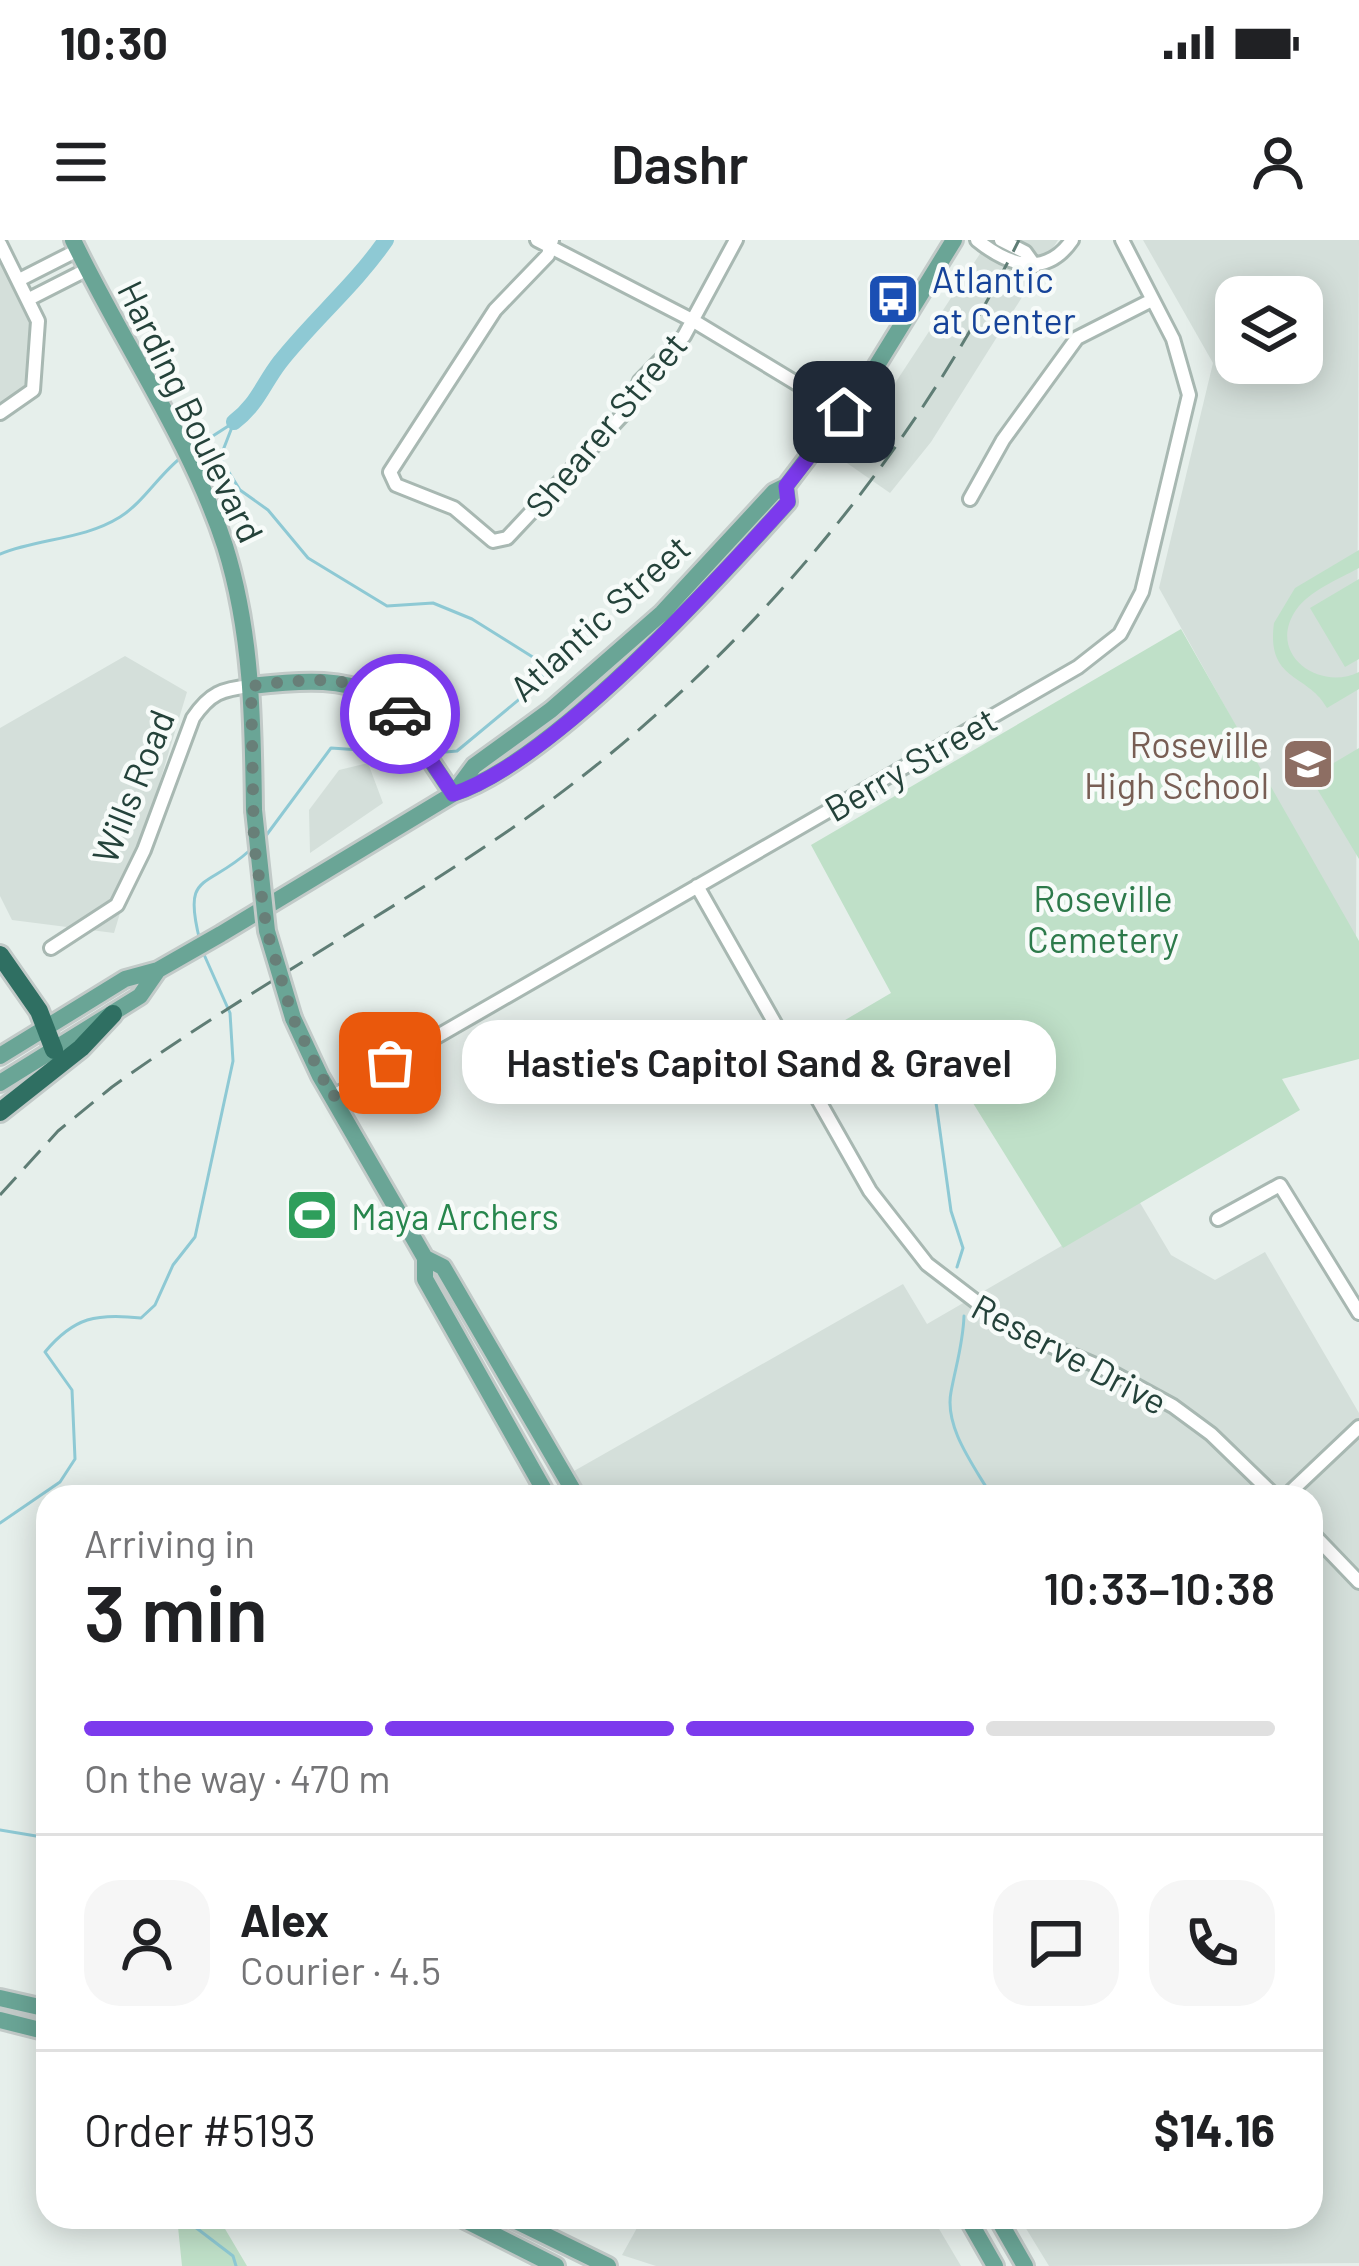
<!DOCTYPE html>
<html lang="en">
<head>
<meta charset="utf-8">
<style>
	body { margin:0; font-family:Barlow,sans-serif; background:#f6f6f6; color:#202124; height:100vh; display:flex; flex-direction:column; font-size:45px; white-space:nowrap }
	* { box-sizing:border-box; margin:0 }
	p { font-size:39px; color:#757577 }
	.icon { flex:none; width:66px; height:66px; fill:none; stroke:currentColor; stroke-width:2; stroke-linecap:round; stroke-linejoin:round }
	.map { position:relative; flex:1; overflow:hidden }
	.side { position:absolute; left:36px; top:1245px; width:1287px; height:744px; display:flex; flex-direction:column; background:#fff; border-radius:36px; box-shadow:0 6px 30px #0003 }
	.side>* { flex:none }
	.tools { position:absolute; left:1215px; top:36px; display:grid; gap:24px }
	.tools a { display:grid; place-items:center; width:108px; height:108px; border-radius:24px; background:#fff; box-shadow:0 6px 30px #0003; font-size:60px }
	.pin { position:absolute; display:grid; place-items:center; width:102px; height:102px; color:#fff; margin:-51px; border-radius:24px; box-shadow:0 6px 18px #0006 }
	.courier { position:absolute; display:grid; place-items:center; width:120px; height:120px; margin:-60px; border:9px solid #7c3aed; border-radius:50%; background:#fff; color:#222; box-shadow:0 3px 15px #0007 }
	.bubble { position:absolute; height:84px; border-radius:36px; background:#fff; box-shadow:0 6px 30px #0003; font-size:39px; font-weight:600; line-height:84px; text-align:center }
	.summary em { font-style:normal; font-weight:600 }
	.summary div { display:flex; flex-direction:column-reverse }
	.summary { display:flex; align-items:center; justify-content:space-between; height:204px; padding:0 48px }
	h1 { font-size:78px; font-weight:600; line-height:90px }
	.bar { display:grid; grid-template-columns:repeat(4,1fr); gap:18px 12px; align-content:center; height:144px; padding:0 48px }
	.bar i { height:15px; border-radius:9px; background:#e0e0e0 }
	.bar .on { background:#7c3aed }
	.bar p { grid-column:span 4 }
	.line { display:flex; align-items:center; gap:30px; padding:0 48px; border-top:3px solid #e0e0e0 }
	.line div { flex:1 }
	.round { display:grid; place-items:center; flex:none; width:126px; height:126px; border-radius:36px; background:#f6f6f6 }
	.status { display:flex; justify-content:space-between; align-items:center; height:84px; padding:0 60px; background:#fff; direction:ltr }
	.status svg { height:33px; fill:currentColor }
	header { display:flex; justify-content:space-between; align-items:center; height:156px; padding:0 48px; background:#fff; font-size:54px; font-weight:600 }
	.map>svg:first-child { display:block }
</style>
</head>
<body>
<div class="status"><b>10:30</b><svg viewBox="0 0 49 12"><path d="M0 12V9h3v3zM5 12V6h3v6zM10 12V3h3v9zM15 12V0h3v12zM26 1h20v11H26zM47 4h2v5h-2z"/></svg></div>
<header><svg class="icon" aria-label="menu" viewBox="0 0 24 24"><path d="M4 6h16M4 12h16M4 18h16"/></svg>Dashr<svg class="icon" aria-label="person" viewBox="0 0 24 24"><circle cx="12" cy="8" r="4"/><path d="M4 21q1-7 8-7t8 7"/></svg></header>
<div class="map">
<svg width="1359" height="2026" viewBox="0 0 1359 2026">
	<rect width="100%" height="100%" fill="#e6efeb"/>
	<path fill="#d4dfda" fill-rule="evenodd" d="M989,0H1058L931,202L890,253L844,221Z
		M1143,0H1359L1356,702L1159,348L1213,123ZM1236,57H1302V123H1236Z
		M0,3L32,63L35,150L0,174Z
		M125,416L187,452L114,693L12,680L0,656V488Z
		M368,523L383,563L310,613L309,570L339,530Z
		M1139,961L1171,1015L1215,1040L1265,1012L1359,1173V2023L1049,2026L1019,1977H1311V1573L1320,1567L1311,1571V1257H589L574,1231L903,1044L927,1084Z
		M643,1977H932L961,2026H656L622,2015Z"/>
	<path fill="#bfe0c8" d="M1359,310V328C1339,339 1309,351 1296,370C1266,414 1319,452 1359,432V449L1327,468C1308,433 1266,442 1274,383L1295,348Z
		M1359,339V419L1345,427L1310,368Z
		M1181,389L1359,701V819L1282,839L1300,870L1063,1008L945,818L903,843L886,815L826,850L801,806L891,753L811,605Z
		M1359,508V619L1310,537Z
		M177,1977H218L247,2026H182Z"/>
	<g fill="none" stroke-linecap="round" stroke-linejoin="round">
		<path stroke="#8ec9d4" stroke-width="3" d="M234,182L220,218L240,250L268,270L308,318L387,366L433,363L472,379L547,426L540,442L457,511L434,513
			M191,210L233,183
			M0,314C40,298 83,300 120,277C144,262 160,233 183,216
			M265,597L331,508L419,514
			M200,701C182,631 206,650 249,611
			M934,848L951,971L963,1008L957,1027
			M964,1076C963,1104 956,1125 951,1152C944,1188 975,1227 992,1257
			M0,1283L60,1242L75,1219L72,1150L45,1112C74,1077 97,1073 141,1078L155,1065L173,1025L195,997L233,821L230,773L202,710
			M0,1590L48,1598
			M182,1977L233,2016L236,2026"/>
		<path stroke="#8ec9d4" stroke-width="16" d="M234,182C257,165 263,144 280,122C314,79 355,45 386,0"/>
		<g stroke="#a8b8b2" stroke-width="18">
			<path id="minor" d="M537,0L692,80L844,172
				M552,0L548,15L495,70L390,232L396,245L454,268L493,301L507,298L629,168L640,141L684,96L736,0
				M977,0C1009,26 1046,38 1072,0
				M1001,0L1025,12L1035,26
				M0,4L38,81L33,150L0,173
				M19,40L78,10
				M29,59L88,29
				M970,259L1003,200L1077,98L1152,60
				M697,646L870,951L927,1024L1012,1089L1107,1130L1173,1166L1211,1194L1276,1257
				M51,708L117,665L144,610L193,478C210,453 222,449 251,446
				M332,857L1078,427L1120,394L1142,352L1189,155L1173,99L1122,0
				M1218,979L1280,945L1359,1073
				M1285,1257L1359,1187
				M1311,1292L1359,1342"/>
		</g>
		<g stroke="#c2cac8" stroke-width="22">
			<path id="major" d="M73,0C121,101 190,199 225,306C252,392 253,481 254,570
				M251,446C380,431 385,453 453,554
				M454,553L474,526L551,470L662,373L774,252L786,246L874,130L954,0
				M293,778L320,836L425,1018V1039L548,1257
				M0,816L125,739L158,730L221,694L453,554C553,521 715,343 788,262L786,246
				M0,843L140,756L158,730
				M425,1018L443,1027L577,1257
				M0,1758L48,1769
				M0,1780L48,1792
				M459,1977L556,2026
				M508,1977L608,2026
				M967,1977L995,2026
				M997,1977L1025,2026"/>
		</g>
		<g stroke="#c2cac8" stroke-width="24">
			<path id="highway" d="M0,715L39,771L54,810
				M0,872L81,808L113,774"/>
		</g>
		<use href="#minor" stroke="#fff" stroke-width="12"/>
		<use href="#major" stroke="#6aa596" stroke-width="16"/>
		<use href="#highway" stroke="#2f6f62" stroke-width="18"/>
		<path stroke="#5f7d75" stroke-width="3" stroke-dasharray="24 12" stroke-linecap="butt" d="M0,955L58,891L112,847C239,755 379,680 508,591C723,443 903,234 1019,0"/>
		<g stroke="#c2cac8" stroke-width="22" stroke-linecap="butt">
			<path id="major-bridge" d="M254,570L267,691L293,778"/>
		</g>
		<use href="#major-bridge" stroke="#6aa596" stroke-width="16"/>
	</g>
	<g fill="none" stroke-linecap="round" stroke-linejoin="round">
		<path stroke="#687f78" stroke-width="12" stroke-dasharray="0 21.6" d="M390,823L332,857L293,778L267,691L254,604L251,446C301,440 365,429 400,474"/>
		<path stroke="#7c3aed" stroke-width="15" d="M400,474L453,554C553,522 715,343 788,262L786,246L844,172"/>
	</g>
	<defs>
		<g id="bus-square" transform="scale(2.7)"><rect x="-9" y="-9" width="18" height="18" rx="4" fill="#1a4fb4" stroke="#f7fbf9"/><path d="M-5-6H5V4H4V6H2V4H-2V6H-4V4H-5ZM-3.5-4V0h7V-4ZM-3.5 1.2v1.5H-2V1.2ZM2 1.2v1.5H3.5V1.2Z" fill="#fff"/></g>
		<g id="school-square" transform="scale(2.7)"><rect x="-9" y="-9" width="18" height="18" rx="4" fill="#8d6e63" stroke="#f7fbf9"/><path d="M0-5L7-2L0 1L-7-2ZM-4 1L0 2.5L4 1V4Q0 6-4 4Z" fill="#fff"/></g>
		<g id="stadium-square" transform="scale(2.7)"><rect x="-9" y="-9" width="18" height="18" rx="4" fill="#2e9e5b" stroke="#f7fbf9"/><path d="M0-5a6.5 5 0 1 0 0 10a6.5 5 0 1 0 0-10ZM-3.5-1.8h7v3.6h-7Z" fill="#fff"/></g>
	</defs>
	<g fill-rule="evenodd">
		<use href="#bus-square" x="893" y="59"/>
		<use href="#school-square" x="1308" y="524"/>
		<use href="#stadium-square" x="312" y="975"/>
	</g>
	<g text-anchor="middle" dominant-baseline="central" stroke-width="9" stroke-linejoin="round" paint-order="stroke">
		<g font-size="36" fill="#164399" stroke="#f7fbf9" text-anchor="start">
			<text x="932" y="38">Atlantic<tspan x="932" dy="41">at Center</tspan></text>
		</g>
		<g font-size="36" fill="#24423a" stroke="#f7fbf9">
			<text transform="translate(192 171) rotate(64)">Harding Boulevard</text>
			<text transform="translate(605 184) rotate(-50)">Shearer Street</text>
			<text transform="translate(599 377) rotate(-42)">Atlantic Street</text>
			<text transform="translate(910 523) rotate(-30)">Berry Street</text>
			<text transform="translate(132 546) rotate(-68)">Wills Road</text>
			<text transform="translate(1070 1113) rotate(28)">Reserve Drive</text>
		</g>
		<g font-size="36" fill="#785e54" stroke="#f7fbf9" text-anchor="end">
			<text x="1269" y="503">Roseville<tspan x="1269" dy="41">High School</tspan></text>
		</g>
		<g font-size="36" fill="#2d7a4b" stroke="#f7fbf9">
			<text x="1103" y="657">Roseville<tspan x="1103" dy="41">Cemetery</tspan></text>
		</g>
		<g font-size="36" fill="#27864d" stroke="#f7fbf9" text-anchor="start">
			<text x="351" y="975">Maya Archers</text>
		</g>
	</g>
</svg>
<div class="tools">
<a><svg class="icon" aria-label="layers" viewBox="0 0 24 24"><path d="M12 4l9 5-9 5-9-5zM3 14l9 5 9-5"/></svg></a>
</div>
<div class="pin" style="left:390px;top:823px;background:#ea580c"><svg class="icon" aria-label="bag" viewBox="0 0 24 24"><path d="M5 8h14l-1 12H6zM9 8a3 3 0 0 1 6 0"/></svg></div>
<div class="pin" style="left:844px;top:172px;background:#1f2937"><svg class="icon" aria-label="home" viewBox="0 0 24 24"><path d="M3 11l9-7 9 7M6 9v11h12V9"/></svg></div>
<div class="courier" style="left:400px;top:474px"><svg class="icon" aria-label="car" viewBox="0 0 24 24"><path d="M5 17H2v-5l4-1 3-4h7l3 4 3 1v5h-3M9 17h6M6 11h13"/><circle cx="7" cy="17" r="2"/><circle cx="17" cy="17" r="2"/></svg></div>
<div class="bubble" style="left:462px;top:780px;width:594px">Hastie's Capitol Sand &amp; Gravel</div>
<section class="side">
<div class="summary"><div><h1>3 min</h1><p>Arriving in</p></div><em>10:33–10:38</em></div>
<div class="bar"><i class="on"></i><i class="on"></i><i class="on"></i><i></i><p>On the way · 470 m</p></div>
<div class="line" style="height:216px"><a class="round"><svg class="icon" aria-label="person" viewBox="0 0 24 24"><circle cx="12" cy="8" r="4"/><path d="M4 21q1-7 8-7t8 7"/></svg></a><div><b>Alex</b><p>Courier · 4.5</p></div><a class="round"><svg class="icon" aria-label="chat" viewBox="0 0 24 24"><path d="M4 5h16v11H9l-5 4z"/></svg></a><a class="round"><svg class="icon" aria-label="phone" viewBox="0 0 24 24"><path d="M5 4h4l2 5-3 2q2 4 5 5l2-3 5 2v4C11 20 4 13 5 4z"/></svg></a></div>
<div class="line" style="height:156px"><div>Order #5193</div><b>$14.16</b></div>
</section>
</div>
</body>
</html>
